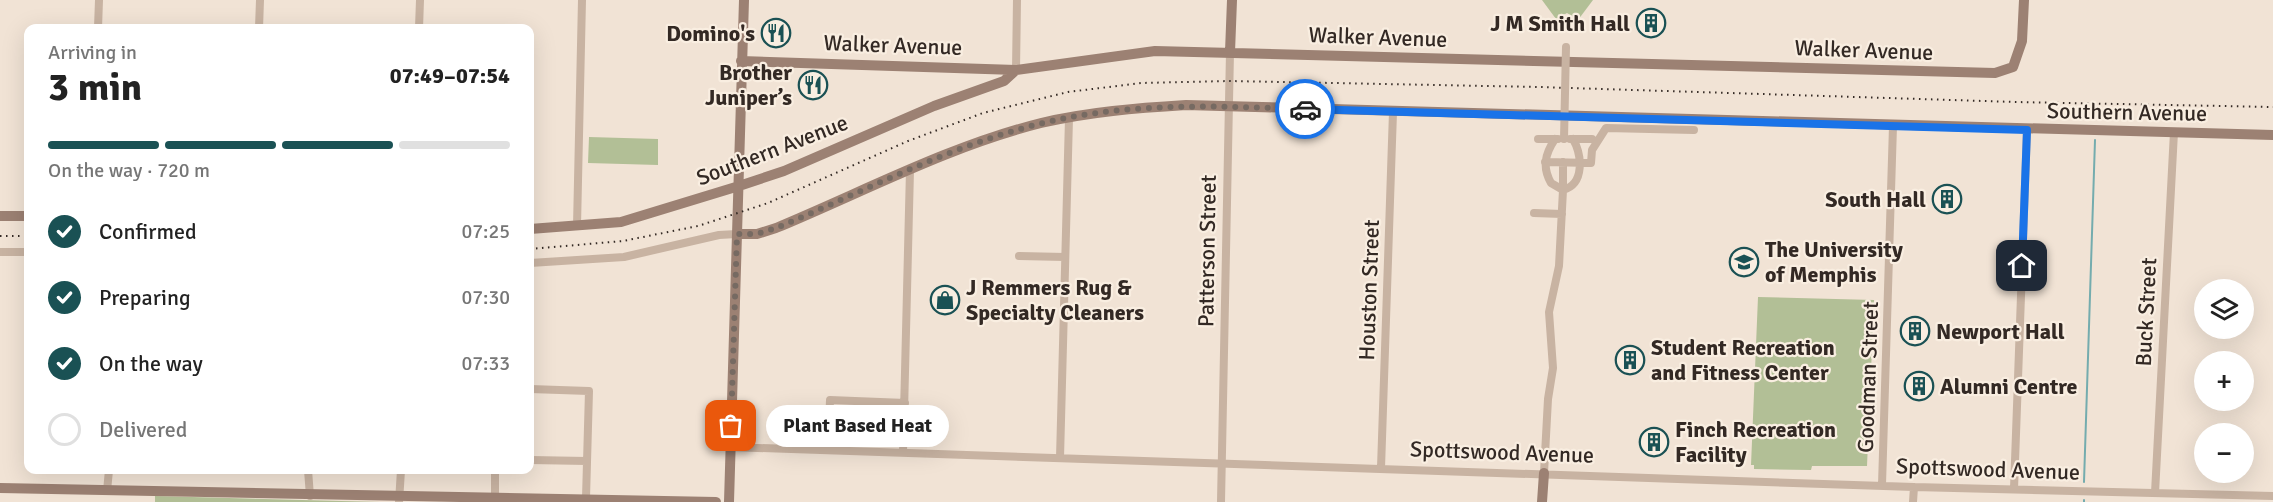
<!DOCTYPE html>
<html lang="en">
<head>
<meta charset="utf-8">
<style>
	body { margin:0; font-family:Signika,sans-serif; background:#f6f6f6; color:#222; height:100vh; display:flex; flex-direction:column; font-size:22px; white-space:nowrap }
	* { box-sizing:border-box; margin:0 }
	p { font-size:20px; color:#767676 }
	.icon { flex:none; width:33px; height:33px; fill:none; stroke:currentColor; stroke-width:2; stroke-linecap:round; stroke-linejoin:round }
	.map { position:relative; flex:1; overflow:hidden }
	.details { position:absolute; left:24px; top:24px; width:510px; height:450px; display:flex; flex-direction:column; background:#fff; border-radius:12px; box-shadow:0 6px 24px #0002 }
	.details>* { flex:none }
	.controls { position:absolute; left:2194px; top:279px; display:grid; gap:12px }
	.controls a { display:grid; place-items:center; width:60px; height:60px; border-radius:50%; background:#fff; box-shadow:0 6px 24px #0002; font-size:30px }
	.pin { position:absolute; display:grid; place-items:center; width:51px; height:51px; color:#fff; margin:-26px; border-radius:12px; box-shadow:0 3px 9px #0006 }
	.courier { position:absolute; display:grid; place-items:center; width:60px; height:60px; margin:-30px; border:4px solid #1a73e8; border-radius:50%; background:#fff; color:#222; box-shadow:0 2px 8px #0007 }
	.bubble { position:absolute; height:42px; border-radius:21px; background:#fff; box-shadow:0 6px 24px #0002; font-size:20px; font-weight:800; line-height:42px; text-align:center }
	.summary em { font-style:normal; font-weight:800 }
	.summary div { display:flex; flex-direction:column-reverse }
	.summary { display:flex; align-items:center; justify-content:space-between; height:102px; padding:0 24px }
	h1 { font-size:39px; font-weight:800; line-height:45px }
	.bar { display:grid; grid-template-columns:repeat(4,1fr); gap:9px 6px; align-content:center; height:72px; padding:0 24px }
	.bar i { height:8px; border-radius:4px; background:#e0e0e0 }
	.bar .current { background:#1a5154 }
	.bar p { grid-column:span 4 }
	ol { padding:0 24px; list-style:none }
	li { display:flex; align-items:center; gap:18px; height:66px }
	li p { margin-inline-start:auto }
	li .icon { padding:6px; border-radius:50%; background:#1a5154; color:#fff; stroke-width:4 }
	li:last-child { color:#767676 }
	li i { width:33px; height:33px; border:3px solid #e0e0e0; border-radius:50% }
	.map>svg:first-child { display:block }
</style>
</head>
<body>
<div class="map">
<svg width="2273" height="502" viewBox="0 0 2273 502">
	<rect width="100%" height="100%" fill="#f1e3d5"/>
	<path fill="#b2bf96" d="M1542,0H1593L1578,20L1567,13L1556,19Z
		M589,137L658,139V165L588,163Z
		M1758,297L1874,300L1867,466H1812L1811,470L1754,469V465H1751Z
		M155,496L380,502H155Z"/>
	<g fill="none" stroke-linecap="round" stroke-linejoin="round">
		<path stroke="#74acae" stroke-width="2" d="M2084,482L2095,140
			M2084,502V500"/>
		<path stroke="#c8b3a2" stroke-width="8" d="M98,28L99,0
			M259,28L260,0
			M419,28L420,0
			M1016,70L1017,0
			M1538,139H1558
			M1570,139H1592
			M1545,162L1591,163L1592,150L1606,128L1694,130
			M1563,162V190C1585,184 1582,155 1573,139
			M1534,213L1562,214
			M577,226L582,0
			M0,252H28
			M1019,256L1065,257
			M530,263L624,257L719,235L737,234
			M530,389L589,391L586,498
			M730,447L1914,487L2273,496
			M828,450L830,400L905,403
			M903,453L910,170
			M1060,458L1069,118
			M530,460L587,461
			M1381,468L1393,112
			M308,470L310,496
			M1544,473L1548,399L1553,368L1549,312L1559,266L1563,190L1551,183C1542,167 1545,154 1555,139
			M1882,485L1893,126
			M2014,489L2027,130
			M107,491L109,470
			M2155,493L2174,132
			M495,498V470
			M399,502L401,470
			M1221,502L1230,52
			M1913,502L1914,487"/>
		<path stroke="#9c8173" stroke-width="10" d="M1230,52L1232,0
			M741,61L1016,70L1155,51L1995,73L2013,67L2022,41L2024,0
			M0,216H28
			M530,229L621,222L739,186L784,171L934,106L1004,81L1016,70
			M737,234H757L776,228C863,192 949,146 1041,123C1088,112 1137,108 1186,105L2273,135
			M0,488L716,502
			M729,502L744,0
			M1542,502L1544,473"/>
		<path stroke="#332924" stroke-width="2" stroke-dasharray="1.5 4.5" stroke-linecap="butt" d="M0,236H28
			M530,249L623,241L698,226L768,203L908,141L983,113L1068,92L1141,83L1229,81L1539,87L2015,102L2273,107"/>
		<path stroke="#c8b3a2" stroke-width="8" d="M1564,139L1566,47"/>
	</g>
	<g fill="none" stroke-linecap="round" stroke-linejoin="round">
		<path stroke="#766a62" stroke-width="6" stroke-dasharray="0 10.8" d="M731,426L737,234H757L776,228C864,192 950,145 1043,123C1130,102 1217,106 1305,109"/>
		<path stroke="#1a73e8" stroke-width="8" d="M1305,109L2027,130L2022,266"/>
	</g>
	<defs>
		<g id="building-ring" transform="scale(1.5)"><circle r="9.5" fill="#f9eee1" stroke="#1a5154" stroke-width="1.5"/><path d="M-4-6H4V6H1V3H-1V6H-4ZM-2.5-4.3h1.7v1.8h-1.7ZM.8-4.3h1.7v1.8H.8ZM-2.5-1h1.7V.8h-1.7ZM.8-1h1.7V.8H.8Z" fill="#1a5154"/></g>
		<g id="restaurant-ring" transform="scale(1.5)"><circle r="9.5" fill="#f9eee1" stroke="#1a5154" stroke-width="1.5"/><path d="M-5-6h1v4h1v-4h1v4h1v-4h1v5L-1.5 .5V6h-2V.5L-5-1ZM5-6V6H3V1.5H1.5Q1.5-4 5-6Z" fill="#1a5154"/></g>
		<g id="university-ring" transform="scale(1.5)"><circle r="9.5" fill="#f9eee1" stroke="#1a5154" stroke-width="1.5"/><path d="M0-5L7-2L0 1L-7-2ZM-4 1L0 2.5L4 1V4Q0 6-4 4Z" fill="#1a5154"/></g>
		<g id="shop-ring" transform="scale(1.5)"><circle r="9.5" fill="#f9eee1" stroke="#1a5154" stroke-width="1.5"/><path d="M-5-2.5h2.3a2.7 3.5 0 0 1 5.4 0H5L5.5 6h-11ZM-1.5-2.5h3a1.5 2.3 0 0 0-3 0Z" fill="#1a5154"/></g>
	</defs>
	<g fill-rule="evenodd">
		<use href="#building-ring" x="1651" y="23"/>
		<use href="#restaurant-ring" x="776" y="33"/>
		<use href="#restaurant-ring" x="813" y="85"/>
		<use href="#building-ring" x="1947" y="199"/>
		<use href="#university-ring" x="1744" y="262"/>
		<use href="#shop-ring" x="945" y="300"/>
		<use href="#building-ring" x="1915" y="331"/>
		<use href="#building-ring" x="1630" y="360"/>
		<use href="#building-ring" x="1919" y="386"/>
		<use href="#building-ring" x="1654" y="442"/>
	</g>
	<g text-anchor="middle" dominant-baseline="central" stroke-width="4.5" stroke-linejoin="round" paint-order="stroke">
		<g font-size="22" font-weight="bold" fill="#332924" stroke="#f9eee1" text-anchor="start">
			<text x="1630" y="23" text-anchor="end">J M Smith Hall</text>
			<text x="755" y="33" text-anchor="end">Domino's</text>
			<text x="792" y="72" text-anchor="end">Brother<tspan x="792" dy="25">Juniper’s</tspan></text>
			<text x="1926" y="199" text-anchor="end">South Hall</text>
			<text x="1765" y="249">The University<tspan x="1765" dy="25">of Memphis</tspan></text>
			<text x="966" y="287">J Remmers Rug &amp;<tspan x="966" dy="25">Specialty Cleaners</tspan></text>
			<text x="1936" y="331">Newport Hall</text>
			<text x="1651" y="347">Student Recreation<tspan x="1651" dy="25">and Fitness Center</tspan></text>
			<text x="1940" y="386">Alumni Centre</text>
			<text x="1675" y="429">Finch Recreation<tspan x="1675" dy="25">Facility</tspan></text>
		</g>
		<g font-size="22" fill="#332924" stroke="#f9eee1">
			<text transform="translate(1378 37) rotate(2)">Walker Avenue</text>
			<text transform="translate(893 45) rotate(2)">Walker Avenue</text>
			<text transform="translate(1864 50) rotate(2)">Walker Avenue</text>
			<text transform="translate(2127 112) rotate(1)">Southern Avenue</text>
			<text transform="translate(772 150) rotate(-21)">Southern Avenue</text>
			<text transform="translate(1207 251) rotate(-89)">Patterson Street</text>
			<text transform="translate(1369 290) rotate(-88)">Houston Street</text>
			<text transform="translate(2146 312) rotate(-87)">Buck Street</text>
			<text transform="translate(1868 377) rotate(-88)">Goodman Street</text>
			<text transform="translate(1502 452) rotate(2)">Spottswood Avenue</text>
			<text transform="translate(1988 469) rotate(2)">Spottswood Avenue</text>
		</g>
	</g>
</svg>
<div class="controls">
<a><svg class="icon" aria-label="layers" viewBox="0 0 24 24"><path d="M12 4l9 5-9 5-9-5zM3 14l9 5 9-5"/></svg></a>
<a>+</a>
<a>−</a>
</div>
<div class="pin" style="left:731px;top:426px;background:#ea580c"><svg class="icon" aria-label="bag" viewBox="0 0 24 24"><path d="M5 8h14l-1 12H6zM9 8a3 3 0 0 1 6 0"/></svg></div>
<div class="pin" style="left:2022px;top:266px;background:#1f2937"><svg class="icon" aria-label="home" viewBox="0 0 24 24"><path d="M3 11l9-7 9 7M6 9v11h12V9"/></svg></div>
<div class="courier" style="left:1305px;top:109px"><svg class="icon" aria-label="car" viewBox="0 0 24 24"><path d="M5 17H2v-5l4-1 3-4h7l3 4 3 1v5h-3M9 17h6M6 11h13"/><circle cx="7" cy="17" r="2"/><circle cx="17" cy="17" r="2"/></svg></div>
<div class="bubble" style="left:766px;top:405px;width:183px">Plant Based Heat</div>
<section class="details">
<div class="summary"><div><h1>3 min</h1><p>Arriving in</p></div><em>07:49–07:54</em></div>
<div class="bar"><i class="current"></i><i class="current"></i><i class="current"></i><i></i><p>On the way · 720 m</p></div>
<ol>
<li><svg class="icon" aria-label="check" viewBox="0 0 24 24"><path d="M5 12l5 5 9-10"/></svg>Confirmed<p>07:25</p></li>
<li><svg class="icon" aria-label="check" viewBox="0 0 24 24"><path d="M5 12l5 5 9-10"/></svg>Preparing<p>07:30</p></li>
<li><svg class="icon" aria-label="check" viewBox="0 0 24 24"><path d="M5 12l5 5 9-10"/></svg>On the way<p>07:33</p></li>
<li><i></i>Delivered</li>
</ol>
</section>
</div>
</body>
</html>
